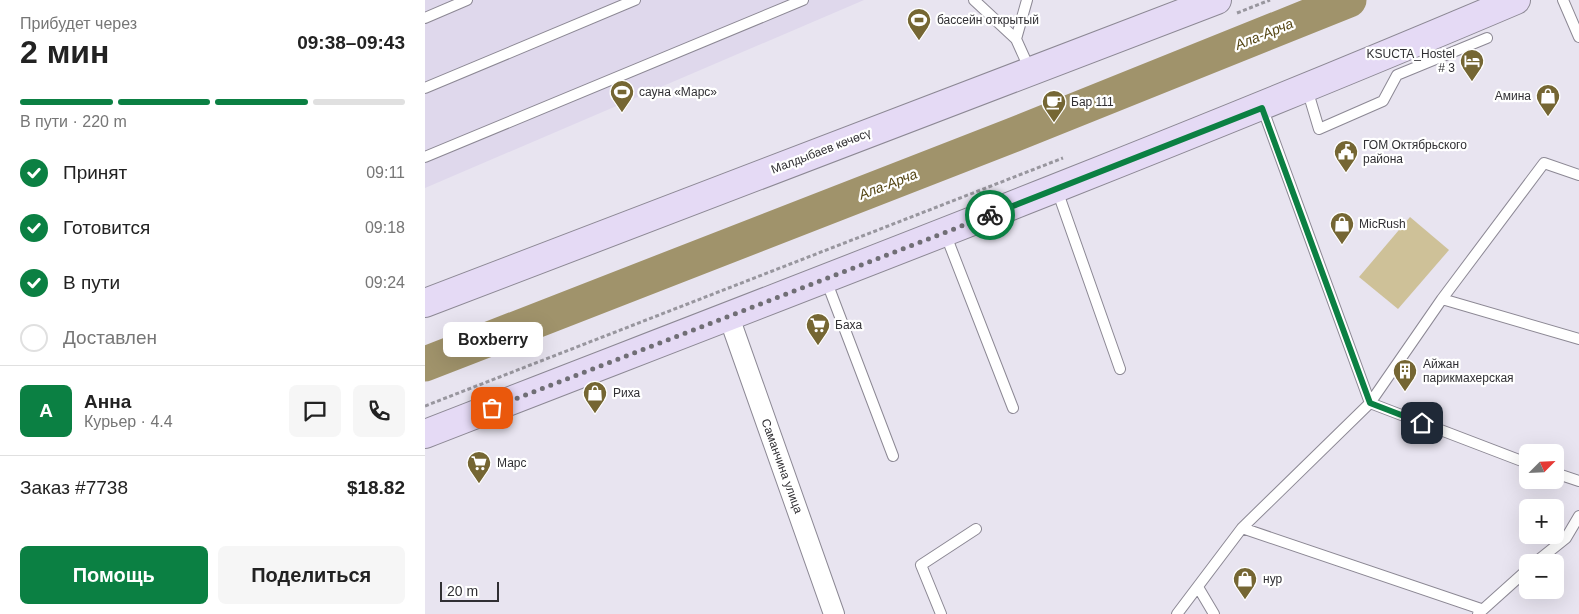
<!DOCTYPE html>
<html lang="ru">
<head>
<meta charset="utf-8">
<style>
	body { margin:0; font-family:Arial,sans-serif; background:#f6f6f6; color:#222; height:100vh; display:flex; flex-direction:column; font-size:19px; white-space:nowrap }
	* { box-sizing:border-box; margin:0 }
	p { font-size:16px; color:#767676 }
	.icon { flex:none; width:28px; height:28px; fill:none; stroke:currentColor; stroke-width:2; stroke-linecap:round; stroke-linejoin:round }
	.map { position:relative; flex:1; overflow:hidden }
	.side { display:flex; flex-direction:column; background:#fff; width:425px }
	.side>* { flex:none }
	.needle { width:32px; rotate:66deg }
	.tools { position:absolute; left:1094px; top:444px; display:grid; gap:10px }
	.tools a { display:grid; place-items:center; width:45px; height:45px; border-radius:8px; background:#fff; box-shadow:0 5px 20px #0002; font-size:25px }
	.scale { position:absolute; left:15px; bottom:12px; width:59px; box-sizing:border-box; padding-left:5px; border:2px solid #302f33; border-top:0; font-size:14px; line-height:18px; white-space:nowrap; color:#302f33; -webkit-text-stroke:4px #fff; paint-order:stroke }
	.pin { position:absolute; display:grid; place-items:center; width:42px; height:42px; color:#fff; margin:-21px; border-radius:10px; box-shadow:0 2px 8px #0006 }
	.courier { position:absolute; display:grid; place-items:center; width:50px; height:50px; margin:-25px; border:4px solid #0b8043; border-radius:50%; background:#fff; color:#222; box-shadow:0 1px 6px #0007 }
	.bubble { position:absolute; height:35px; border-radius:8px; background:#fff; box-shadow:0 5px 20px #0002; font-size:16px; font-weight:700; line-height:35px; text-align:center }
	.summary em { font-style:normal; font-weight:700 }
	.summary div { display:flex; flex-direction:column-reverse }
	.summary { display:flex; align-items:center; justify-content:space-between; height:85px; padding:0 20px }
	h1 { font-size:32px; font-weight:700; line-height:38px }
	.bar { display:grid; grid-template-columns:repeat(4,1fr); gap:8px 5px; align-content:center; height:60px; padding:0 20px }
	.bar i { height:6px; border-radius:4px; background:#e0e0e0 }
	.bar .on { background:#0b8043 }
	.bar p { grid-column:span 4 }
	.line { display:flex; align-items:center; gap:12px; padding:0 20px; border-top:1px solid #e0e0e0 }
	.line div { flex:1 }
	.round { display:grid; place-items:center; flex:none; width:52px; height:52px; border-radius:8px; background:#f6f6f6 }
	ol { padding:0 20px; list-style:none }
	li { display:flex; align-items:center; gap:15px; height:55px }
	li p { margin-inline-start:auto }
	li .icon { padding:5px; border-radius:50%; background:#0b8043; color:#fff; stroke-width:4 }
	li:last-child { color:#767676 }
	li i { width:28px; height:28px; border:2px solid #e0e0e0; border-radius:50% }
	.cta { display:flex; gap:10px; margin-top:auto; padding:10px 20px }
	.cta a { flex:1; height:58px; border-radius:8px; background:#0b8043; color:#fff; font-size:20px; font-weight:700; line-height:58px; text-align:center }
	.cta a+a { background:#f6f6f6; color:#222 }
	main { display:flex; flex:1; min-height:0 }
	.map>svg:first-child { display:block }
</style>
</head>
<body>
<main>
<section class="side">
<div class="summary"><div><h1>2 мин</h1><p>Прибудет через</p></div><em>09:38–09:43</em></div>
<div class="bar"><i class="on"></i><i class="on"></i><i class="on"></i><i></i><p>В пути · 220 m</p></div>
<ol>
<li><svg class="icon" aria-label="check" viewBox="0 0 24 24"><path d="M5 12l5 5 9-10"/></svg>Принят<p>09:11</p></li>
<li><svg class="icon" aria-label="check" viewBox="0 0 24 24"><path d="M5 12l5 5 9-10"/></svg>Готовится<p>09:18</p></li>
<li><svg class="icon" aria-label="check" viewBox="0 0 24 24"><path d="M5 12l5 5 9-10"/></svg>В пути<p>09:24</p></li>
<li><i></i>Доставлен</li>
</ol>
<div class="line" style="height:90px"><b class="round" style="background:#0b8043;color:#fff">А</b><div><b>Анна</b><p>Курьер · 4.4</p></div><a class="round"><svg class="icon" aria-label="chat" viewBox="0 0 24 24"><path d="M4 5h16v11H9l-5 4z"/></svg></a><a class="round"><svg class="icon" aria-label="phone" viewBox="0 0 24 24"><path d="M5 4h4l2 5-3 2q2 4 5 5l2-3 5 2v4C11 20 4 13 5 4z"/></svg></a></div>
<div class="line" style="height:65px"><div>Заказ #7738</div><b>$18.82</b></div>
<div class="cta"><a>Помощь</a><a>Поделиться</a></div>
</section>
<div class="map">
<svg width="1154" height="614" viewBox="0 0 1154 614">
	<rect width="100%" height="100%" fill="#e8e4f0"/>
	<path fill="#dfd8ec" d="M0,0H439L0,188Z"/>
	<path fill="#cec198" d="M985,217L1024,250L973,309L934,277Z"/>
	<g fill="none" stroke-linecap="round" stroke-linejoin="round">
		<path stroke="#a0936b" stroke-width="35" d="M0,364L588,135L924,0"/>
		<g stroke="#8c8894" stroke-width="12">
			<path id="lane" d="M549,0L591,39L605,70
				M1138,0L1154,37
				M0,18L42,0
				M591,39L602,0
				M0,88L210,0
				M882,89L894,129L958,101L972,75L1062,38
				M0,157L378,0
				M632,190L695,369
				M520,233L588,408
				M401,280L468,456
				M1017,299L1154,339
				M1102,463L945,403L1017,299L1119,163L1154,175
				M1130,473L1154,481
				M817,528L1056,609
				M1111,562L1141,538L1154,516
				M773,587L789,614
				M516,614L496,565L551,529
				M752,614L817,528L945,403L837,107
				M1053,614L1102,570"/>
		</g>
		<g stroke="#8c8894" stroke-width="22">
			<path id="street" d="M304,317L409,614"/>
		</g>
		<g stroke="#8c8894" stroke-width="30">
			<path id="secondary" d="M0,303L792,0
				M0,434C365,292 731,153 1091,0"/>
		</g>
		<path stroke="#98969e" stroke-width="3" stroke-dasharray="4 2.5" stroke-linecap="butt" d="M812,13L845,0
			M0,406L638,158"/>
		<use href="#lane" stroke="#fff" stroke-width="10"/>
		<use href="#street" stroke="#fff" stroke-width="20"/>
		<use href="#secondary" stroke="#e5daf5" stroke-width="28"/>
	</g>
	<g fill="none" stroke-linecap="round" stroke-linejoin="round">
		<path stroke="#706e75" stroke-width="5" stroke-dasharray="0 9" d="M67,408L565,215"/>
		<path stroke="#0b8043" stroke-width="6" d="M565,215L837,108L945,403L997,423"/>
	</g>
	<defs>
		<g id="stadium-pin" transform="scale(1.25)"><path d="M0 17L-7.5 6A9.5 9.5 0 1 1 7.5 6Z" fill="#756633" stroke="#fff"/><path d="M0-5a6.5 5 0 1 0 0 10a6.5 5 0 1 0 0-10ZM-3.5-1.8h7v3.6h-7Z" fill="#fff"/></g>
		<g id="hotel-pin" transform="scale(1.25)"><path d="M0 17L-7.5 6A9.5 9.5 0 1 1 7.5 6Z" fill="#756633" stroke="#fff"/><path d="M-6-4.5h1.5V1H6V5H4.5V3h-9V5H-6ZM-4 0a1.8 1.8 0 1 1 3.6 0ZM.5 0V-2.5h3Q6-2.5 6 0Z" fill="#fff"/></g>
		<g id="shop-pin" transform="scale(1.25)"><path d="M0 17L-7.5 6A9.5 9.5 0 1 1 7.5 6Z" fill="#756633" stroke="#fff"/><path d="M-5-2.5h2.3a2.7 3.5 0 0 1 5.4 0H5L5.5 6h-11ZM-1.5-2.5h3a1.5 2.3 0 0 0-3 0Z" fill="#fff"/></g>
		<g id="cafe-pin" transform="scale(1.25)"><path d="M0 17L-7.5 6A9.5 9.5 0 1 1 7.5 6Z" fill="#756633" stroke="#fff"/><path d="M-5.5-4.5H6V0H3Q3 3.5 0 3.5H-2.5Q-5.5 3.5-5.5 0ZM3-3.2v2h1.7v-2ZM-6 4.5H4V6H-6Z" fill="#fff"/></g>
		<g id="civic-pin" transform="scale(1.25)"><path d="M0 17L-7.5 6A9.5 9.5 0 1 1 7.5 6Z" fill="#756633" stroke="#fff"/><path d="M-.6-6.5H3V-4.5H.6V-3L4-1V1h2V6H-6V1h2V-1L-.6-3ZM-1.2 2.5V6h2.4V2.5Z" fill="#fff"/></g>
		<g id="supermarket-pin" transform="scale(1.25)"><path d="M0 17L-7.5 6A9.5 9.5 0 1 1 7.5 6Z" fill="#756633" stroke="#fff"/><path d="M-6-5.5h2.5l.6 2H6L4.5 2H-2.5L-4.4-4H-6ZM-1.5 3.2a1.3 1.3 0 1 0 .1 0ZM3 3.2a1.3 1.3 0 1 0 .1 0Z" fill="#fff"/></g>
		<g id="building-pin" transform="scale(1.25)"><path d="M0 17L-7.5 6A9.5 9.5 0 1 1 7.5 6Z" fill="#756633" stroke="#fff"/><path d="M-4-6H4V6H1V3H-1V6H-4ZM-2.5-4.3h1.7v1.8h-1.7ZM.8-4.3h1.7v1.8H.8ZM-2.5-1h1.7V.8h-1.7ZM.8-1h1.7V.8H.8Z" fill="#fff"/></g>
	</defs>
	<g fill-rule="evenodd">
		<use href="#stadium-pin" x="494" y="20"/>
		<use href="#hotel-pin" x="1047" y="61"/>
		<use href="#stadium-pin" x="197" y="92"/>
		<use href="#shop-pin" x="1123" y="96"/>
		<use href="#cafe-pin" x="629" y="102"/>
		<use href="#civic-pin" x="921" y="152"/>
		<use href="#shop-pin" x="917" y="224"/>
		<use href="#supermarket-pin" x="393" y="325"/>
		<use href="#building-pin" x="980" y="371"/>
		<use href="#shop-pin" x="170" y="393"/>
		<use href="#supermarket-pin" x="54" y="463"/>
		<use href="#shop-pin" x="820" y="579"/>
	</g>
	<g text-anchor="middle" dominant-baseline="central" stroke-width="4.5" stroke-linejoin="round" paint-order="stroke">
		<g font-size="12" fill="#302f33" stroke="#fff" text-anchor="start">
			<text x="512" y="20">бассейн открытый</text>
			<text x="1030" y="54" text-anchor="end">KSUCTA_Hostel<tspan x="1030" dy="14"># 3</tspan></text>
			<text x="214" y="92">сауна «Марс»</text>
			<text x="1106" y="96" text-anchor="end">Амина</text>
			<text x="646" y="102">Бар 111</text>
			<text x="938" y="145">ГОМ Октябрьского<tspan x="938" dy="14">района</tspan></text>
			<text x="934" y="224">MicRush</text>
			<text x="410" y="325">Баха</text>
			<text x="998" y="364">Айжан<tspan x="998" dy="14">парикмахерская</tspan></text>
			<text x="188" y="393">Риха</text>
			<text x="72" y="463">Марс</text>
			<text x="838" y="579">нур</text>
		</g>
		<g font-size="12" fill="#302f33" stroke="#fff">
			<text transform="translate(396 151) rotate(-21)">Малдыбаев көчөсү</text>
			<text transform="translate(357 466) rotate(70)">Саманчина улица</text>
		</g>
		<g font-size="14" font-style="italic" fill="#564715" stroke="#fff">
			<text transform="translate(839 34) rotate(-22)">Ала-Арча</text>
			<text transform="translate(463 184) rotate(-21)">Ала-Арча</text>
		</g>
	</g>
</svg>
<div class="tools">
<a><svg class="needle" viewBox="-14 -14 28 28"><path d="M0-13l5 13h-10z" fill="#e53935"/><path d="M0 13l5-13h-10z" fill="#767676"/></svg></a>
<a>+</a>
<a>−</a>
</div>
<div class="scale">20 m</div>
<div class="pin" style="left:67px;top:408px;background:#ea580c"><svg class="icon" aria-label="bag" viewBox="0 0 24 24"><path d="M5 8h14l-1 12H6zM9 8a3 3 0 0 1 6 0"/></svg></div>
<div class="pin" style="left:997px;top:423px;background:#1f2937"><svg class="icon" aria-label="home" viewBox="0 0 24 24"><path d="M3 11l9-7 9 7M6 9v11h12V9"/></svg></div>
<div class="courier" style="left:565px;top:215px"><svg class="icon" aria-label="bike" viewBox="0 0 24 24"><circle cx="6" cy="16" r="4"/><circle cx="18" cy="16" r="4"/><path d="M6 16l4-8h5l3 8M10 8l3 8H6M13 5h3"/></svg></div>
<div class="bubble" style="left:18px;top:322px;width:100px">Boxberry</div>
</div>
</main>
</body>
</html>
